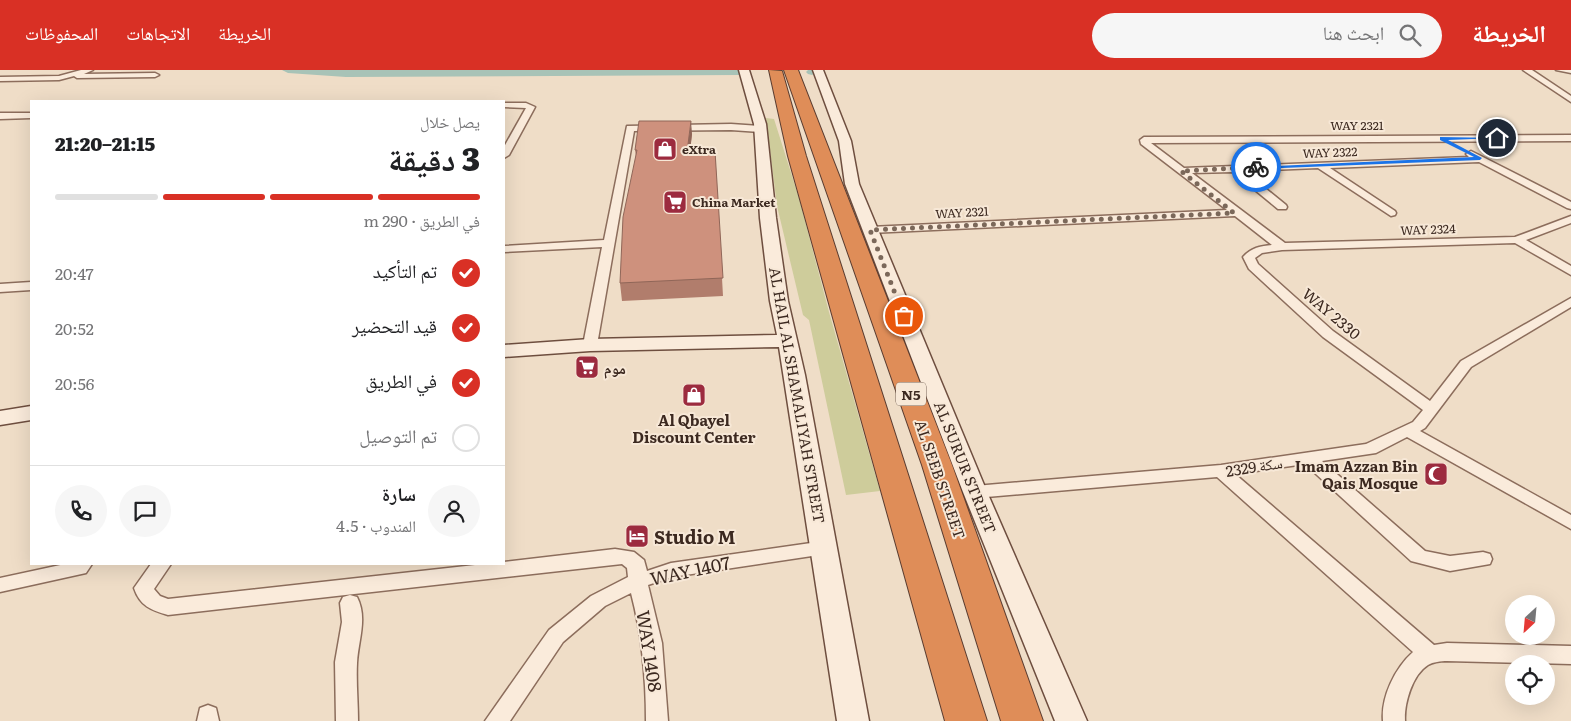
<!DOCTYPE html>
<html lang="ar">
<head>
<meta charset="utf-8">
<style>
	body { margin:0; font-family:Literata,"Noto Naskh Arabic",serif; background:#f6f6f6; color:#202124; direction:rtl; height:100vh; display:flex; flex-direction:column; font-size:19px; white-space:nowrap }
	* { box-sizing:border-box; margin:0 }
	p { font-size:16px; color:#757577 }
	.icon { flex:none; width:28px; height:28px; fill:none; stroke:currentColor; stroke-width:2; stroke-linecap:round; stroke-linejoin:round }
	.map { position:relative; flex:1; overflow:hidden; direction:ltr }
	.details { position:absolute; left:30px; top:30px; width:475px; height:465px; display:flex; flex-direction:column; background:#fff; border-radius:0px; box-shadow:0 5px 20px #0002; direction:rtl }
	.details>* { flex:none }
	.needle { width:32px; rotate:206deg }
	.controls { position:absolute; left:1505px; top:525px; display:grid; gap:10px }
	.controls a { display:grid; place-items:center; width:50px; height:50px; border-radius:50%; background:#fff; box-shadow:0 5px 20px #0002; font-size:25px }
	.pin { position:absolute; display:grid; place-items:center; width:42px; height:42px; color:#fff; margin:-21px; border:2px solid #fff; border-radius:50%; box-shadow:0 1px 5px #0007 }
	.courier { position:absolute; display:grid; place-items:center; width:50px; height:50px; margin:-25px; border:4px solid #1a73e8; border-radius:50%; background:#fff; color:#222; box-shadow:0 1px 6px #0007 }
	.headline em { font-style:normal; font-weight:800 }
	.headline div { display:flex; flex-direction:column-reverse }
	.headline { display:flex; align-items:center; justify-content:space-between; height:85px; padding:0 25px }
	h1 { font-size:32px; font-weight:800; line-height:38px }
	.bar { display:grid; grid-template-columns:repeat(4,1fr); gap:8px 5px; align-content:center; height:60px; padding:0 25px }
	.bar i { height:6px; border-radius:4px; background:#e0e0e0 }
	.bar .selected { background:#d93025 }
	.bar p { grid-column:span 4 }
	.line { display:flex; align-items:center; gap:12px; padding:0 25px; border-top:1px solid #e0e0e0 }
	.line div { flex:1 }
	.round { display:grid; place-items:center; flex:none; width:52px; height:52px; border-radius:26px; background:#f6f6f6 }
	ol { padding:0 25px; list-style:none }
	li { display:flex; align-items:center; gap:15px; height:55px }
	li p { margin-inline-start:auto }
	li .icon { padding:5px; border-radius:50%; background:#d93025; color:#fff; stroke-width:4 }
	li:last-child { color:#757577 }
	li i { width:28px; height:28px; border:2px solid #e0e0e0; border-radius:50% }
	header { display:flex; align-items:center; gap:30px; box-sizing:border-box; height:70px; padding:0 25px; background:#d93025; color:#fff }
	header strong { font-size:24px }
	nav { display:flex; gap:28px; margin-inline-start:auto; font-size:18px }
	.search { width:350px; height:45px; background:#f6f6f6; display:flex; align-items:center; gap:12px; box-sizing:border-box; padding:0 18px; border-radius:28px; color:#757577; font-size:19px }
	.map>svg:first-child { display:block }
</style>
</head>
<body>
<header>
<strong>الخريطة</strong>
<div class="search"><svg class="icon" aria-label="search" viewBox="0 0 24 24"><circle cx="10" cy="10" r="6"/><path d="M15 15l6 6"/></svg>ابحث هنا</div>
<nav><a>الخريطة</a><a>الاتجاهات</a><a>المحفوظات</a></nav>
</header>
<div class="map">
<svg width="1571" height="651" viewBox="0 0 1571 651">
	<rect width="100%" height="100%" fill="#efddc7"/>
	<path fill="#cecc9b" d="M766,48L774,49L799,128L829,242L880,421L846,425L809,250L803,245L777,136Z"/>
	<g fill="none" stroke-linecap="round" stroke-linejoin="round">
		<path fill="#a8c3b7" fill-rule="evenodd" d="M282,0H743L745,2L739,5L346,7L288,3Z
			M808,0H821L812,5L808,4L806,2Z"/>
		<g stroke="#8c6d5c" stroke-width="3">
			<path id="street" d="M81,0H93L84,4L155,3L159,5L155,7L77,8L74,6L59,10L0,11V7L59,6Z
				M1523,0H1532L1571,26V32Z
				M1556,0H1571V3Z
				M504,33H526L535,37L509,85L504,88V77L526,38L504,37Z
				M0,43H31V48L0,49Z
				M731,54L760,56L764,59L760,62L731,60L634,61L597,275L595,278H585L583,275L602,177L504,182V176L604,170L627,56Z
				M1571,65V71L1151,73L1184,98L1469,87L1466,84L1471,81L1571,132V139L1567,138L1479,92L1330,98L1395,141L1396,143L1395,145L1391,146L1318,98L1244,101L1286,135L1287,137L1286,139H1278L1233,102L1192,103L1285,173L1515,167L1571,146V153L1526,170L1571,196V205L1515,173L1282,180L1262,183L1255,188L1258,194L1333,261L1430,331L1461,291L1571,228V237L1471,297L1425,358L1420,361L1571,445V459L1407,367L1376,383L1322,391L1425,481L1450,486L1483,482L1490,484L1492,489L1490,494L1450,501L1411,491L1305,394L1235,404L1434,575L1447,573L1571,576V594L1447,591C1441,591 1433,592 1428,595C1412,605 1404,634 1405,651H1383C1381,627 1395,598 1413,582L1217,407L975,428L969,426L966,422L969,418L975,416L1221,395L1366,374L1413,352L1423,340L1323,267L1249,199L1243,187C1251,178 1260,176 1272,175L1235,146L870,163L864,160L870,157L1227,140L1141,74L1140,70L1144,67Z
				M31,212V220L0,222V214Z
				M825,471L832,473L834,478L832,483L672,507L648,515L662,573L668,651H646C646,608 642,565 631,523L605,536L563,572L510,651H485L549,560L591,526L628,507L627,498L622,494L168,545C151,540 140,536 134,518L151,494H171L154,519L160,526L168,529L484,494H504V492L615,479L634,482L644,490L647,501L671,493Z
				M65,494H92L86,503L0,522V508Z
				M350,525L357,527C368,548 358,571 357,593C356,612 358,632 358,651H336L335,592L342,552L340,533L343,527Z
				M208,635L216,638L219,651H197L200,638Z"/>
		</g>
		<g stroke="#6e4e3f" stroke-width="3">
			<path id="secondary" d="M739,0H749L766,54L776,148L788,231L805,305L869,651H837L779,277L590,281L504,287V275L590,269L777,265L770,231L760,148L754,54Z
				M813,0H823L851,71L859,114L987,422L1087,651H1055L963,422L845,114L839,71Z
				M31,336V350L0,355V341Z"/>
		</g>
		<g stroke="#5a3c30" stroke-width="2">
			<path id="highway" d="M769,0L782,1L806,86L987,651H945L788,86Z
				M784,0H798L952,395L1043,651H1001L922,395Z"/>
		</g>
		<use href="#street" fill="#faebdb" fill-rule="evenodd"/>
		<use href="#secondary" fill="#faebdb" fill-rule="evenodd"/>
		<use href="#highway" fill="#df8d58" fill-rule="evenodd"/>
	</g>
	<path fill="#b17d6c" d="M692,64L690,82L715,81L723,226L622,231L620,213L636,86L635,80Z"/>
	<path fill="#906658" d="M691,51L692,64L688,97L687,82Z"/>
	<path fill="#ce917d" stroke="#906658" d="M639,51H691L687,82L715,81L723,208L620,213L623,147L637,80H635Z"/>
	<path fill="#1a73e8" d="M1440,67L1499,68L1448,70L1482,88L1480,90L1256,99L1253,97L1474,87L1440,70Z"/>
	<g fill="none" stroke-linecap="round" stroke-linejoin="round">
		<path stroke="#7b685a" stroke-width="5" stroke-dasharray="0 9" d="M904,246L870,160L1234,143L1181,101L1256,97"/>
	</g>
	<defs>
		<g id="shop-square" transform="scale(1.25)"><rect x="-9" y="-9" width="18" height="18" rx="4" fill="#9c2b3f" stroke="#f7e8d7"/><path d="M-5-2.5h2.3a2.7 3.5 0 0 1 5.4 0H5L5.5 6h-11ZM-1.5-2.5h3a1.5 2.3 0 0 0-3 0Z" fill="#fff"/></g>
		<g id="supermarket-square" transform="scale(1.25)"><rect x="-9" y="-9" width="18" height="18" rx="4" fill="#9c2b3f" stroke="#f7e8d7"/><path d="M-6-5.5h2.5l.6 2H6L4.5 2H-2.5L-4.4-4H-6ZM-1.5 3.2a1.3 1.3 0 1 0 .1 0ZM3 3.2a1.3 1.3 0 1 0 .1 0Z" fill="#fff"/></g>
		<g id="mosque-square" transform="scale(1.25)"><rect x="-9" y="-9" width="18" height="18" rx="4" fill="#9c2b3f" stroke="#f7e8d7"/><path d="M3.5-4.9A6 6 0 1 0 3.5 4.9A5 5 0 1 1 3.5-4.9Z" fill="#fff"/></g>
		<g id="hotel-square" transform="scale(1.25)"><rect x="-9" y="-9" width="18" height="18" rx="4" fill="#9c2b3f" stroke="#f7e8d7"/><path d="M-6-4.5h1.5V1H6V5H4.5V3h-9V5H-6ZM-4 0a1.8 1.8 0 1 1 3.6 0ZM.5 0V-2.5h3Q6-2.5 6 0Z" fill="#fff"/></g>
	</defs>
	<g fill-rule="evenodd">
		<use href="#shop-square" x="665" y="79"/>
		<use href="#supermarket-square" x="675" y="132"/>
		<use href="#supermarket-square" x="587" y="297"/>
		<use href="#shop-square" x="694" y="325"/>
		<use href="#mosque-square" x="1436" y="404"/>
		<use href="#hotel-square" x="637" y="466"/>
	</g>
	<g text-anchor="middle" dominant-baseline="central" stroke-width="4" stroke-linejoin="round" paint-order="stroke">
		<g font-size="12" fill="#3c2920" stroke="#f7e8d7">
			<text x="1357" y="55">WAY 2321</text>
			<text transform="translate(1330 82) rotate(-2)">WAY 2322</text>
			<text transform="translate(962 142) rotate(-3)">WAY 2321</text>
			<text transform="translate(1428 159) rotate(-2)">WAY 2324</text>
		</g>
		<g font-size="12" font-weight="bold" fill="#3c2920" stroke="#f7e8d7" text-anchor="start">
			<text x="682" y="79">eXtra</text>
			<text x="692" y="132">China Market</text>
		</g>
		<rect fill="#f7e8d7" stroke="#746257" stroke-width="1" x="896" y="312.5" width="30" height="23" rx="4"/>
		<g font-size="14" font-weight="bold" fill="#3c2920">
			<text x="911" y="324">N5</text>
		</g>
		<g font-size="15" fill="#3c2920" stroke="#f7e8d7">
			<text transform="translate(1332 243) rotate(40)">WAY 2330</text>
			<text transform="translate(798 325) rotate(80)">AL HAIL AL SHAMALIYAH STREET</text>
			<text transform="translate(1254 396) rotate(-9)">سكة 2329</text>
			<text transform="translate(966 397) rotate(68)">AL SURUR STREET</text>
			<text transform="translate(941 409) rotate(71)">AL SEEB STREET</text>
		</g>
		<g font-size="15" font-weight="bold" fill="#3c2920" stroke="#f7e8d7" text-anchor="start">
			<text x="604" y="297">موم</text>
			<text x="694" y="349" text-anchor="middle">Al Qbayel<tspan x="694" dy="17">Discount Center</tspan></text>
			<text x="1418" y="395" text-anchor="end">Imam Azzan Bin<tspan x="1418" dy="17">Qais Mosque</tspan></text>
		</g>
		<g font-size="18" font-weight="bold" fill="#3c2920" stroke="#f7e8d7" text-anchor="start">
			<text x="654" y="466">Studio M</text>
		</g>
		<g font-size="18" fill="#3c2920" stroke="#f7e8d7">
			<text transform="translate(690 500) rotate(-12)">WAY 1407</text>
			<text transform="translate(650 581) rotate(81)">WAY 1408</text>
		</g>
	</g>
</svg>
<div class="controls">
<a><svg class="needle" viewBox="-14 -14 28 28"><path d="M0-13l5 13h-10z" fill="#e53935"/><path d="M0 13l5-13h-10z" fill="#757577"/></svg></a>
<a><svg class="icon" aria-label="locate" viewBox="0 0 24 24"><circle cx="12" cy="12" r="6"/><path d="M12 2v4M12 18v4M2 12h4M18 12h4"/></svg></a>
</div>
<div class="pin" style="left:904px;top:246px;background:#ea580c"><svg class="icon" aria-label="bag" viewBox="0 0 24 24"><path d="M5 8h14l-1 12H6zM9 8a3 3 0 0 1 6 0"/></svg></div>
<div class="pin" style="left:1497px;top:68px;background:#1f2937"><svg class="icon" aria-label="home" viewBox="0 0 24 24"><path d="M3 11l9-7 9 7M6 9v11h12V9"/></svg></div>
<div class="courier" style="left:1256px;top:97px"><svg class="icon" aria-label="bike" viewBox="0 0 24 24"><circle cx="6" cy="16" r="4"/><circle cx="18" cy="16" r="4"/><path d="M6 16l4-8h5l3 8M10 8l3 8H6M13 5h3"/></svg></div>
<section class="details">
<div class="headline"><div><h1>3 دقيقة</h1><p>يصل خلال</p></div><em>21:15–21:20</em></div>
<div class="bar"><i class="selected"></i><i class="selected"></i><i class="selected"></i><i></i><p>في الطريق · 290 m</p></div>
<ol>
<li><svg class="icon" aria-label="check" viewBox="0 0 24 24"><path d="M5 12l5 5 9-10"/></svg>تم التأكيد<p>20:47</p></li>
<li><svg class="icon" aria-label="check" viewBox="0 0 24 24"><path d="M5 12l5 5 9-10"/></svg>قيد التحضير<p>20:52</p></li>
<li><svg class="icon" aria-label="check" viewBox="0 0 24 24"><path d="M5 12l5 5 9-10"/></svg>في الطريق<p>20:56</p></li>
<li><i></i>تم التوصيل</li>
</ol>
<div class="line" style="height:90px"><a class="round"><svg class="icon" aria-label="person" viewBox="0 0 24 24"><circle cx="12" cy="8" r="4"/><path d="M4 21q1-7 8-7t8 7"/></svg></a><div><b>سارة</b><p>المندوب · 4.5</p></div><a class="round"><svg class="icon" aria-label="chat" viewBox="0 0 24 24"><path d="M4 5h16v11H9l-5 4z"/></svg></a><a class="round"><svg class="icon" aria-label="phone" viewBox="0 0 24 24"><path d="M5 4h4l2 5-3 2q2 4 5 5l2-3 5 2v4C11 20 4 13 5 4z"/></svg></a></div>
</section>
</div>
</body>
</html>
